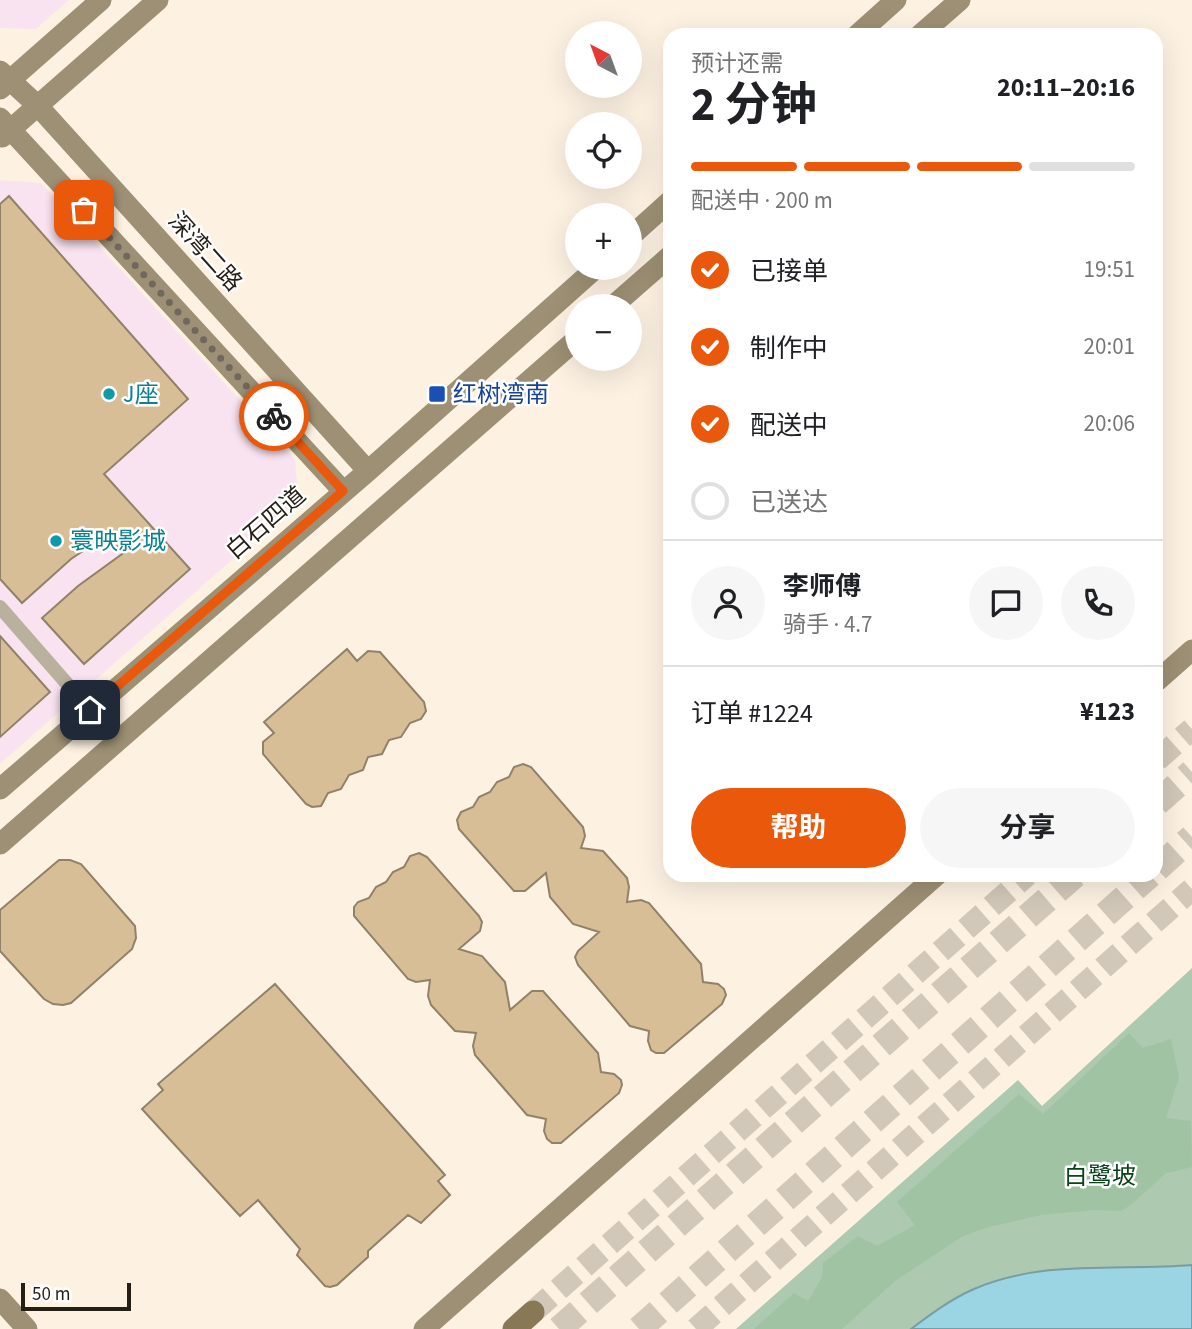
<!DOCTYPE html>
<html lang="zh">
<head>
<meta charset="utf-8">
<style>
	body { margin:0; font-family:"Source Sans 3","Noto Sans SC",sans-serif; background:#f6f6f6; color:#202124; height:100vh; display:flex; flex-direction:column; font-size:26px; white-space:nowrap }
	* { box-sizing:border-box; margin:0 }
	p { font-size:23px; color:#757577 }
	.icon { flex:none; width:38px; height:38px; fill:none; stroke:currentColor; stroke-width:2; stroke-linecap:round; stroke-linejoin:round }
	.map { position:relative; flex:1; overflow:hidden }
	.drawer { position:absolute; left:663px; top:28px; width:500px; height:854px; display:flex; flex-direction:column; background:#fff; border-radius:21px; box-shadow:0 7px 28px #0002 }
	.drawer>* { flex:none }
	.needle { width:46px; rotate:319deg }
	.fabs { position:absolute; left:565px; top:21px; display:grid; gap:14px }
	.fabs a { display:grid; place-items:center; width:77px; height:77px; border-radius:50%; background:#fff; box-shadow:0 7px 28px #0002; font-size:35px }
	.scale { position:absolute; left:21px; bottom:18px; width:110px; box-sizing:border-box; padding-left:7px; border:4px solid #251e15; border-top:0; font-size:19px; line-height:24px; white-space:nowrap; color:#251e15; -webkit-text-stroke:5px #fff; paint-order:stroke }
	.pin { position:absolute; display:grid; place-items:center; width:60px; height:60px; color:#fff; margin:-30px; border-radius:14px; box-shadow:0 4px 10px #0006 }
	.courier { position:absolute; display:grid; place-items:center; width:70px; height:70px; margin:-35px; border:5px solid #ea580c; border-radius:50%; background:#fff; color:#222; box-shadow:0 2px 9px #0007 }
	.summary em { font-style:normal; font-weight:700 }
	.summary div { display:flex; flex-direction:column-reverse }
	.summary { display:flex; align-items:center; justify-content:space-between; height:119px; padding:0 28px }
	h1 { font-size:46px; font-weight:700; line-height:52px }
	.bar { display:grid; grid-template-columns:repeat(4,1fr); gap:10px 7px; align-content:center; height:84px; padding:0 28px }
	.bar i { height:9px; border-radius:5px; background:#e0e0e0 }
	.bar .on { background:#ea580c }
	.bar p { grid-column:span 4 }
	.line { display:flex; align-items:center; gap:18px; padding:0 28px; border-top:2px solid #e0e0e0 }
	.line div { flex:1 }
	.round { display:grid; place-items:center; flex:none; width:74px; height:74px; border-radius:37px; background:#f6f6f6 }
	ol { padding:0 28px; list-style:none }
	li { display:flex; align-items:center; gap:21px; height:77px }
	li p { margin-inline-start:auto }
	li .icon { padding:7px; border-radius:50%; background:#ea580c; color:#fff; stroke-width:4 }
	li:last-child { color:#757577 }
	li i { width:38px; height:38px; border:4px solid #e0e0e0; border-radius:50% }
	.action { display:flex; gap:14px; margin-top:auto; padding:14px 28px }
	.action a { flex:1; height:80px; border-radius:42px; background:#ea580c; color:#fff; font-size:28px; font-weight:700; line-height:80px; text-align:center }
	.action a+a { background:#f6f6f6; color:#202124 }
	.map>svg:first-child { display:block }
</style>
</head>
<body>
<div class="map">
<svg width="1192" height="1329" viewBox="0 0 1192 1329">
	<rect width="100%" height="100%" fill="#fdf2e2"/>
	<path fill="#f9e3f0" d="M0,0H69L36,29L0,28Z
		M0,180L41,183L295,460L299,501L0,764Z"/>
	<path fill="#adc9af" d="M1192,968V1265L1147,1269L1076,1268L1012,1277L975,1288L945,1304L911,1329H736L1018,1080L1042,1106Z"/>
	<path fill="#a0c4a3" d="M1129,1033L1143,1048L1171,1039L1179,1077L1166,1118L1191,1121L1192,1167L1166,1173L1132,1204L1121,1211L1094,1210L1041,1215L989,1227L963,1236L895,1281L842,1329H754L794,1293L808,1301L822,1277L823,1263L858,1236L877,1246L915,1225L897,1202L1019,1094L1043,1114Z"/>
	<path fill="#9bd4e2" stroke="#789da4" stroke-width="2" d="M1192,1265V1329H911C931,1314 951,1299 974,1289C1043,1259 1120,1271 1192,1265Z"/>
	<path fill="#d8be96" stroke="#908169" stroke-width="2" d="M9,196L188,399L104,474L190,569L84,664L42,618L78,586L133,546L89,547L71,559L22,603L0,579V204Z
		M0,636L50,692L0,737Z
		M347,649L357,661L368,651L380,652L424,702L426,711L421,719L410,723L401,737L389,740L382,754L368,757L363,770L349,775L341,789L328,793L321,806L312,807L306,804L263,754V742L274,733L264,722Z
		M523,764L531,767L583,827L585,836L581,848L603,851L627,878L629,887L627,902L641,900L649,903L701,964L703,982L718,984L724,989L726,995L722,1004L664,1053H656L651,1050L648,1041L649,1031L630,1026L578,965L575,957L578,951L599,932L573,924L550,897L546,873L525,891H514L459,829L457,820L461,812L473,807L479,797L490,792L497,782L509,777L514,767Z
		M419,853L427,857L479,916L482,922L480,931L459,949L482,956L505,982L510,1010L532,991H543L598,1053L601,1072L614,1074L621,1080L622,1085L619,1093L561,1143H552L547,1139L544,1131L546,1119L527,1115L475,1055L473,1046L476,1033L455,1031L431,1005L428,996L430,980L416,982L408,979L354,916V907L358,902L369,898L376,887L386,882L393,872L404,867L410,856Z
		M59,860H70L81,864L135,926L136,938L132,949L71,1003L63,1005L53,1004L44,999L0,951V910Z
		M275,984L445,1175L438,1181L450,1195L421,1223L408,1215L368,1251V1257L337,1285L330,1287L325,1286L297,1255L300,1249L258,1200L240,1216L142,1109L163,1090L158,1084Z"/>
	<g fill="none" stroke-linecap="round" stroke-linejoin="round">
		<path stroke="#d2c8b9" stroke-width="23" stroke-dasharray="23 11" stroke-linecap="butt" d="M1157,760L1192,729
			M533,1312L1027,875
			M696,1329L1192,889"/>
		<path stroke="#d2c8b9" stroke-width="26" stroke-dasharray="26 13" stroke-linecap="butt" d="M1157,803L1192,772
			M1157,869L1192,837
			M559,1329L1075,875
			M639,1329L1150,875"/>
		<path stroke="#b9b19e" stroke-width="14" d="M0,607L90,710"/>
		<path stroke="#9d9074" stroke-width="21" d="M857,35L896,0
			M920,35L960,0
			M0,71L38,106L368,471
			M0,89L101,0
			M0,118L343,491
			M2,137L158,0
			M630,237L670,201
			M613,306L670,256
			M1157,681L1192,650
			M0,789L368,471L596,268
			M0,844L578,338
			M0,1299L27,1329
			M424,1329L937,875"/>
		<path stroke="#887856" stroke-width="23" d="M514,1329L533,1312"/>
	</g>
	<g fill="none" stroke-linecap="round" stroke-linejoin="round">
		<path stroke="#71685d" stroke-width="7" stroke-dasharray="0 12.6" d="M84,210L274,416"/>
		<path stroke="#ea580c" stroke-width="9" d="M90,710L343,491L274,416"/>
	</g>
	<g fill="#0f9aa8" stroke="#fff" stroke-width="2.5">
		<circle cx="109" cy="394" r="7"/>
		<circle cx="56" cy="541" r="7"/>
	</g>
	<rect fill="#1a4fb4" stroke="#fff" stroke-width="2.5" x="428" y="385" width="18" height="18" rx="3.5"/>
	<g text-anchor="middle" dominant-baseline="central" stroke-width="5" stroke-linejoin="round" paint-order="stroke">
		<g font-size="24" fill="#251e15" stroke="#fff">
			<text transform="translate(205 252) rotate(48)">深湾二路</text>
			<text transform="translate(266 523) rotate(-41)">白石四道</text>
		</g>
		<g font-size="24" fill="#0d838f" stroke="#fff" text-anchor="start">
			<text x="123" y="394">J座</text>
			<text x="70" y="541">寰映影城</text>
		</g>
		<g font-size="24" fill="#164399" stroke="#fff" text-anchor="start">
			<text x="453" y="394">红树湾南</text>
		</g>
		<g font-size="24" fill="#094318" stroke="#fff">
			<text x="1100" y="1176">白鹭坡</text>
		</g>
	</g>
</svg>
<div class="fabs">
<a><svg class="needle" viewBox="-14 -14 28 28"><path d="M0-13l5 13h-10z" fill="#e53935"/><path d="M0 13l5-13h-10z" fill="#757577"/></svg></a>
<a><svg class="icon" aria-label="locate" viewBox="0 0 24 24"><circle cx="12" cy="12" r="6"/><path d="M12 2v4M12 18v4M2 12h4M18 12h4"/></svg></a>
<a>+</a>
<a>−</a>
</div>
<div class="scale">50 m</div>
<div class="pin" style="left:84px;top:210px;background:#ea580c"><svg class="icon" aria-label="bag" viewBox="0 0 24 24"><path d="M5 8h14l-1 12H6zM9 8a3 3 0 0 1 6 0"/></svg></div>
<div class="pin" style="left:90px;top:710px;background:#1f2937"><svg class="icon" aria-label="home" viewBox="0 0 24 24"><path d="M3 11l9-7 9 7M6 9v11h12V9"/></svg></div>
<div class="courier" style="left:274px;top:416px"><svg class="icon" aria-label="bike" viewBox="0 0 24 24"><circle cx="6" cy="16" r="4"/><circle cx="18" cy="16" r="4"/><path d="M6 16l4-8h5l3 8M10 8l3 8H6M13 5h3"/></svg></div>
<section class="drawer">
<div class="summary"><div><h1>2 分钟</h1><p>预计还需</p></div><em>20:11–20:16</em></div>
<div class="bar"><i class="on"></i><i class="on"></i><i class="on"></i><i></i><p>配送中 · 200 m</p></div>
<ol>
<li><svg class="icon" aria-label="check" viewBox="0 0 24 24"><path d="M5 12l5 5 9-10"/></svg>已接单<p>19:51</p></li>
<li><svg class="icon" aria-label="check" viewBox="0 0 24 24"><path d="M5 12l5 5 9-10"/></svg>制作中<p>20:01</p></li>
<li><svg class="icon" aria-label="check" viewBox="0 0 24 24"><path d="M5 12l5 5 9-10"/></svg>配送中<p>20:06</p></li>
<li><i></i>已送达</li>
</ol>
<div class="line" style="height:126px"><a class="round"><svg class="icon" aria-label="person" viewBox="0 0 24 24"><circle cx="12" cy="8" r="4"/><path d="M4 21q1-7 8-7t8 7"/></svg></a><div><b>李师傅</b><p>骑手 · 4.7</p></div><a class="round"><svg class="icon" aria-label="chat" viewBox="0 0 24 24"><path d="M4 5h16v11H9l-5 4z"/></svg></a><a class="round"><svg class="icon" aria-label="phone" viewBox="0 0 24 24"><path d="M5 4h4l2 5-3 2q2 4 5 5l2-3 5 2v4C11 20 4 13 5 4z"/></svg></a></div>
<div class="line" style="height:91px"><div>订单 #1224</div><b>¥123</b></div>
<div class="action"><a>帮助</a><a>分享</a></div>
</section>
</div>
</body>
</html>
